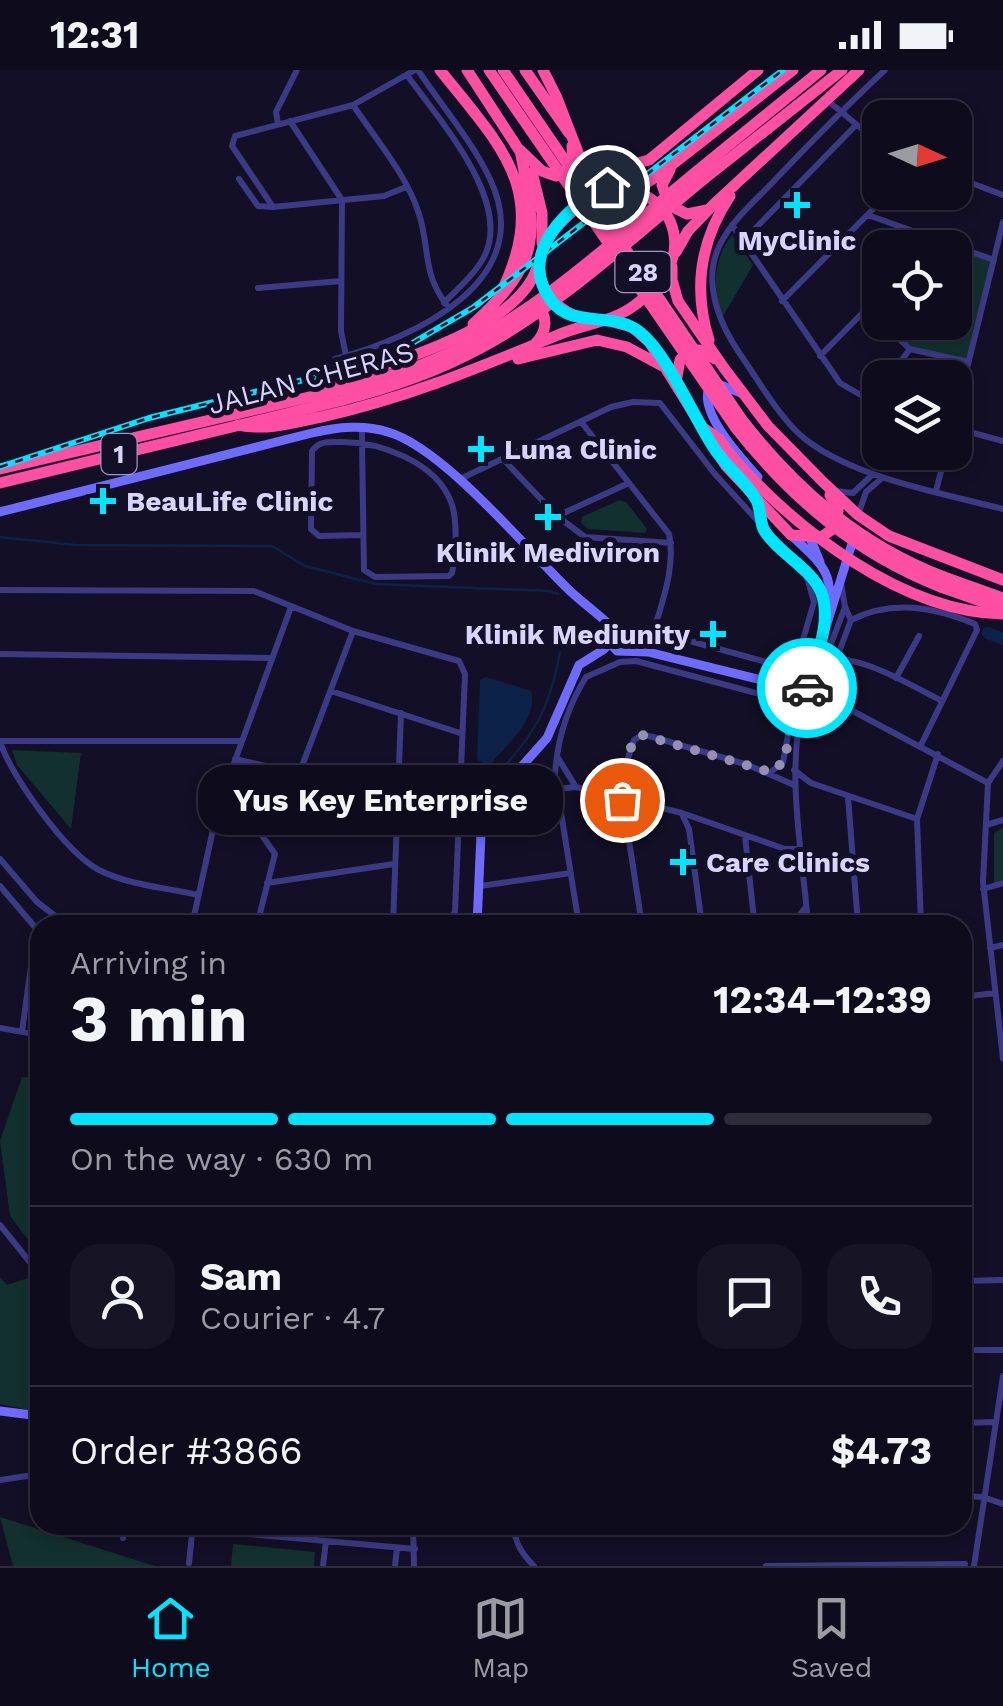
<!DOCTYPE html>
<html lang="en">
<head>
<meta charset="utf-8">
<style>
	body { margin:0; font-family:"Work Sans",sans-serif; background:#171425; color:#f1f3f6; height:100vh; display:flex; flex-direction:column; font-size:38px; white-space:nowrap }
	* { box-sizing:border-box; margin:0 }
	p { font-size:32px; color:#9b9ba3 }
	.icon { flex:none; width:55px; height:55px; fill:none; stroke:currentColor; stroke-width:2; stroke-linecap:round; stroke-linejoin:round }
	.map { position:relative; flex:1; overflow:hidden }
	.panel { position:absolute; left:30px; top:845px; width:942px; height:620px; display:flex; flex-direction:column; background:#0e0b1c; border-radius:30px; box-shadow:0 5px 15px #0003,0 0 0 2px #2e2b3b }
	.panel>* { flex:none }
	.needle { width:65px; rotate:94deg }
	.tools { position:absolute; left:862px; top:30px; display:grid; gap:20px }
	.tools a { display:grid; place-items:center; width:110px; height:110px; border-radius:20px; background:#0e0b1c; box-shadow:0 5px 15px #0003,0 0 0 2px #2e2b3b; font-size:50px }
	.pin { position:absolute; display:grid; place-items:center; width:85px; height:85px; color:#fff; margin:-42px; border:5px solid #fff; border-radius:50%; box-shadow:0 2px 10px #0007 }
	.courier { position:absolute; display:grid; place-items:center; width:100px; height:100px; margin:-50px; border:8px solid #00e5ff; border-radius:50%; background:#fff; color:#222; box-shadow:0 2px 12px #0007 }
	.bubble { position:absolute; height:70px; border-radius:30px; background:#0e0b1c; box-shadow:0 5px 15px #0003,0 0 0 2px #2e2b3b; font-size:32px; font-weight:700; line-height:70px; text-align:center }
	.overview em { font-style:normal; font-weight:700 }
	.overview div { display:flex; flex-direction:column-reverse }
	.overview { display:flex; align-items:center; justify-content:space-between; height:170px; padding:0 40px }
	h1 { font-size:65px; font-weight:700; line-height:75px }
	.bar { display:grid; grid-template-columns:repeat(4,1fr); gap:15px 10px; align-content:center; height:120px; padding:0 40px }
	.bar i { height:12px; border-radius:8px; background:#2e2b3b }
	.bar .on { background:#00e5ff }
	.bar p { grid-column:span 4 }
	.line { display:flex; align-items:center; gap:25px; padding:0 40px; border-top:2px solid #2e2b3b }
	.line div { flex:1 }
	.round { display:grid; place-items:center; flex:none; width:105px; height:105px; border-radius:30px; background:#171425 }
	.status { display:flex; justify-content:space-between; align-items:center; height:70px; padding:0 50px; background:#0e0b1c; direction:ltr }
	.status svg { height:28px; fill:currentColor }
	.tabs { display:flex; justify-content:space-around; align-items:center; height:140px; border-top:2px solid #2e2b3b; background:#0e0b1c; font-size:28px; color:#9b9ba3 }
	.tabs a { display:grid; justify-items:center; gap:5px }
	.tabs .on { color:#00e5ff }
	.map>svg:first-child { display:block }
</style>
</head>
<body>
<div class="status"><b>12:31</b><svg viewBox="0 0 49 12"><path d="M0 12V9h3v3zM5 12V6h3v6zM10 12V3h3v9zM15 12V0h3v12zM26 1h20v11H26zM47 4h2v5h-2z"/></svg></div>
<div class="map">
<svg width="1003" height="1496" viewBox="0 0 1003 1496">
	<rect width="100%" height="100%" fill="#130f26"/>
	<path fill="#12302f" d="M732,165L753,195L723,246C711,221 714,187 732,165Z
		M932,168L994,190L968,292L910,279L881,253L955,252V178L923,177Z
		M619,430L626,432L647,459L645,463L588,459L581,452L582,447Z
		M12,680L81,683L71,759L17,695Z
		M1003,757V810L994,813V763Z
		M22,1007L40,1009V1185L10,1146L0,1071Z
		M40,1204V1338L28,1340L0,1334V1207L7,1215Z
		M0,1447L155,1496H13Z
		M233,1474L315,1482L314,1496H231Z"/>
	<path fill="#0c2248" d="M486,607L531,621C539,649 506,675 489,696L477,690L480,610Z"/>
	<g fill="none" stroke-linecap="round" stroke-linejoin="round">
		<path stroke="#0c2248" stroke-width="2.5" d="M0,467L75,475L272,476L305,496L376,514L550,521L558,524
			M494,708C534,663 549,643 560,582"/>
		<path stroke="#0c2248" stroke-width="12" d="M988,563L1003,569"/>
		<path stroke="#3d3a85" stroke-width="6" d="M885,0C846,36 809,74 772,113C752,134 726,155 716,184C705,218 720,255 740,284C758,310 775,340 798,363C846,407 942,423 1003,439
			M407,5C438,49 518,136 481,192C472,207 456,220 444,233
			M827,30L880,74
			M353,35C375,68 407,105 419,144C430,178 422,202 446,234
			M290,51L342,130L341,261L346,286
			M278,54L276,42L297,0
			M955,107L1003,125
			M239,109L258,136L273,137L384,126L406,117
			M273,137L232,76L235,66L353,35L415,0
			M868,145L994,190
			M732,155L840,313L880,336
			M743,171L856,55
			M923,178L932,168
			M258,218L341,211
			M782,231L890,122
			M881,252L910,279L968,292
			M820,286L880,225
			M335,289C413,268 539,212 490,109C472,71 441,35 418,0
			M888,308L910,279
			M870,331L880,318
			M955,347L1003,152
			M582,353L669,464C677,503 657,543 648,582
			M955,358L1003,371
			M503,389L557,446L585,467L671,473
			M460,409L611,337L633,332L660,333L714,403L806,504L814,532L797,590L788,598L653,561
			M836,421L853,423L873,404
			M936,421L946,382
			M858,445L866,422L882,408
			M557,446L629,413
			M361,465L319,466L311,459L312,381C319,371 327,372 339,372C379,371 436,392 451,432C458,450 456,485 452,503L449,506L375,507L364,500L362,372V356
			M807,506L821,522L825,554
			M841,513L845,537L851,550
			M0,520L254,521L353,561L459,591L465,604L455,842L451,847L397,855
			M0,584L272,588
			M826,587L845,537
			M815,589C858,582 906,613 942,631
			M836,590L851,550C892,529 934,537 975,554L977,560L921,675
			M896,608L919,566
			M331,621L460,663
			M806,621C784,699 802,776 808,855
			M806,621L834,631L988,713
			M0,671H242
			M0,672C13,708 65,782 99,800C128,815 167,818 198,825
			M558,688L576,717
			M235,689L292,702L302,696L353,561
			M1003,691L988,713L983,812L1003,989
			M794,700L811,713L917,749
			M771,702L783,692L794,633L806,622
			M557,719L576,717L682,743L785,779H800
			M848,727L858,855
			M682,744L689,759L702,855
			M986,755L1003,750
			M745,766L754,849
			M0,789L37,832L67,855
			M267,813L394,794
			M0,816L40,863
			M480,816L571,803
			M983,819L1003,813
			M192,855L218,737L291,537
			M257,855L275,784L261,764L266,732
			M393,855L401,643
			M579,855L555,705C557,671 568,636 586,607L620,592L636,591L794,633
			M642,855L620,712L634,670L642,665L653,667L748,695L794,715
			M712,855L798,847L805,838
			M921,855L917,749L938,684
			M990,878L1003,875
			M962,927L995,923
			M0,958L40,965
			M22,962L32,889
			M0,1155L29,1191L40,1197
			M962,1211L1003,1210
			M962,1280H1003
			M962,1353L995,1352
			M0,1410L40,1404
			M962,1426L983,1427L1003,1434
			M237,1455L248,1464L415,1479
			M413,1455L414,1496
			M514,1455C514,1472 522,1484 534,1496
			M123,1468L125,1455
			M189,1493L193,1455
			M323,1496L326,1471
			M395,1496L397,1478
			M766,1496L965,1494
			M974,1496L1003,1306"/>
		<path stroke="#6f6bff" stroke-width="9" d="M741,323L718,314L708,321C702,346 741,388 758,407
			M0,442L312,363C338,357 363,354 388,362C443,378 524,476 567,518C584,535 604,547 619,565
			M808,463L820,492
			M791,465C818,491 837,502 827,543
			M611,574L617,581L648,582L806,621L854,467
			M477,855L482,741L547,668L579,595L603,580L619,565L647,582
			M0,1341L40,1346"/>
		<path stroke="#ff4fa3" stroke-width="11" d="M440,0C504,80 552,123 498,229
			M467,0L523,86
			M489,0L531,61
			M503,0L540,54
			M525,0L569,63
			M520,80L542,101L556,106L573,96L572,76
			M587,87L600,96L614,99L649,90L758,0
			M670,100L662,115L669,135L687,144L707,140
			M697,101L821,0
			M532,102L542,143V173
			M704,109L842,0
			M630,118L642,116L659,105L793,0
			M676,182L688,161L714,134L859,0
			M672,197V210L678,231L724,298L768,356L823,412L858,445L889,466L1003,510
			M609,251L632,257L650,273L726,396L791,465L821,467L836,457L838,440L830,425
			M473,254C543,190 537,167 520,80
			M709,270C693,219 700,171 730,126
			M535,274C547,262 549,246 536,234
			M518,289L597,270L627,277L666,298
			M676,312L680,290L688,281L699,280L715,289
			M316,323L322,317C381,295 515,263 537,198
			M238,355C267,361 293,353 321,347C409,327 475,299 558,265C583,254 613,252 635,235C662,216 685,186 670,151C662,133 642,121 623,117C603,114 590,126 576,138C567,147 557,155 550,165C522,207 553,247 597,251
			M705,359L719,369L733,388
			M0,399L335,321
			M0,413L343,330
			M944,507L1003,528
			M941,517L1003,539"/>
		<g stroke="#00e5ff" stroke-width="6">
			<path id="rail" d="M0,397L149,348L336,302L404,278L474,237L783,0"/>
		</g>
		<use href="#rail" stroke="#130f26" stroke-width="2.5" stroke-dasharray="8" stroke-linecap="butt"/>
		<path stroke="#ff4fa3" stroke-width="11" d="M543,0L557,28L579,85L627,165
			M540,54L743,351C798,421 861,475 944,507
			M531,61L735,357C791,428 856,484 941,517
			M335,321C375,311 414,300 451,282C543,239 619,165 697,101
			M343,330C390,318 436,302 479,279C561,235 632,168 704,109
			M733,388C797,460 902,542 1003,544"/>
	</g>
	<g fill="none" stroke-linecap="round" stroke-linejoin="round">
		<path stroke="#948fb3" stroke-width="10" stroke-dasharray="0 18" d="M622,730C619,710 624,678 642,665L770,702C794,692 785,659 793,637C796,630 803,624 807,618"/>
		<path stroke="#00e5ff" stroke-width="12" d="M607,117C573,131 526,176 543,216C564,267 609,236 641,263C667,284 694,348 714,378C726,397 747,412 757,431C761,440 760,453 764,460C777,482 812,499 821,522C833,551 815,589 807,618"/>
	</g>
	<g fill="#00e5ff" stroke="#130f26" stroke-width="4">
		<path d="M792 120h10v10h10v10h-10v10h-10v-10h-10v-10h10z"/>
		<path d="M476 364h10v10h10v10h-10v10h-10v-10h-10v-10h10z"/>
		<path d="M98 416h10v10h10v10h-10v10h-10v-10h-10v-10h10z"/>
		<path d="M543 432h10v10h10v10h-10v10h-10v-10h-10v-10h10z"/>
		<path d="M708 549h10v10h10v10h-10v10h-10v-10h-10v-10h10z"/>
		<path d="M678 777h10v10h10v10h-10v10h-10v-10h-10v-10h10z"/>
	</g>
	<g text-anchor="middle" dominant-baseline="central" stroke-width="10" stroke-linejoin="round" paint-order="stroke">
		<g fill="#130f26" stroke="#9e99be" stroke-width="2.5">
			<rect x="615.5" y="182" width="55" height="40" rx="8"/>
			<rect x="101.5" y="364" width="35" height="40" rx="8"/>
		</g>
		<g font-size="25" font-weight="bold" fill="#d9d4ff">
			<text x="643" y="202">28</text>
			<text x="119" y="384">1</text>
		</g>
		<g font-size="28" font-weight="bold" fill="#d9d4ff" stroke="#130f26" text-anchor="start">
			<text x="797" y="170" text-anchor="middle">MyClinic</text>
			<text x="504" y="379">Luna Clinic</text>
			<text x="126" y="431">BeauLife Clinic</text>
			<text x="548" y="482" text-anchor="middle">Klinik Mediviron</text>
			<text x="690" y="564" text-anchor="end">Klinik Mediunity</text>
			<text x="706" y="792">Care Clinics</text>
		</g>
		<g font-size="28" fill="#d9d4ff" stroke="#130f26">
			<text transform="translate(311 308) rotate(-15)">JALAN CHERAS</text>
		</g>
	</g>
</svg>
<div class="tools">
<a><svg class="needle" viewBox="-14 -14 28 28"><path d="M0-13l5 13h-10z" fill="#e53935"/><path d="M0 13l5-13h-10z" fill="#9b9ba3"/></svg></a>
<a><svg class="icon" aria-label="locate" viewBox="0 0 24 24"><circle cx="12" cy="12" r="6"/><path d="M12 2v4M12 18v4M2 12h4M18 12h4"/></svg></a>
<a><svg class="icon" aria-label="layers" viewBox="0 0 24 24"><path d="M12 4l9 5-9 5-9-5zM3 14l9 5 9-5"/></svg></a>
</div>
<div class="pin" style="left:622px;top:730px;background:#ea580c"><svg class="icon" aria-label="bag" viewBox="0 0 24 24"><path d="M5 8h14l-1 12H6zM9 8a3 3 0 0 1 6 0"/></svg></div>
<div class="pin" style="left:607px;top:117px;background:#1f2937"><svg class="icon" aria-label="home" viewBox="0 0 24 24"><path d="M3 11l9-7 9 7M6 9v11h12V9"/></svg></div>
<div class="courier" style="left:807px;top:618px"><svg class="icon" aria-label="car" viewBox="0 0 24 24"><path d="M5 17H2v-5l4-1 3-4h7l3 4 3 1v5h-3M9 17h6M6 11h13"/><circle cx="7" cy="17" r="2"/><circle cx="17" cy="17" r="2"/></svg></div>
<div class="bubble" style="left:198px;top:695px;width:365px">Yus Key Enterprise</div>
<section class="panel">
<div class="overview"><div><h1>3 min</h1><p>Arriving in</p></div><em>12:34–12:39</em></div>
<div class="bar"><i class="on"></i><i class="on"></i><i class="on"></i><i></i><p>On the way · 630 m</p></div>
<div class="line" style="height:180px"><a class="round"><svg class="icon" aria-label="person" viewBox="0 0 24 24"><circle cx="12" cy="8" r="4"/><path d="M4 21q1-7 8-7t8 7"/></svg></a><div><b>Sam</b><p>Courier · 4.7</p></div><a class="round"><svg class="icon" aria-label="chat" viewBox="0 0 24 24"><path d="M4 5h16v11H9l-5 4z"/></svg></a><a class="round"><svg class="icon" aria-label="phone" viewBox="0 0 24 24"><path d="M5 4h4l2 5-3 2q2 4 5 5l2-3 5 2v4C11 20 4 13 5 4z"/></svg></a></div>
<div class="line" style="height:130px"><div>Order #3866</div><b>$4.73</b></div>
</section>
</div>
<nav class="tabs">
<a class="on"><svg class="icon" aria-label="home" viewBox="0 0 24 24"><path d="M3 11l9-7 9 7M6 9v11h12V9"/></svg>Home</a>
<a><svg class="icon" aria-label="map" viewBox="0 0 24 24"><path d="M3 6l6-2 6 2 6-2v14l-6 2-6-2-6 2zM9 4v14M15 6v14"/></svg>Map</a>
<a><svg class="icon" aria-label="saved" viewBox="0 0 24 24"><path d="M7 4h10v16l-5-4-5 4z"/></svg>Saved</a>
</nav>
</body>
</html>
